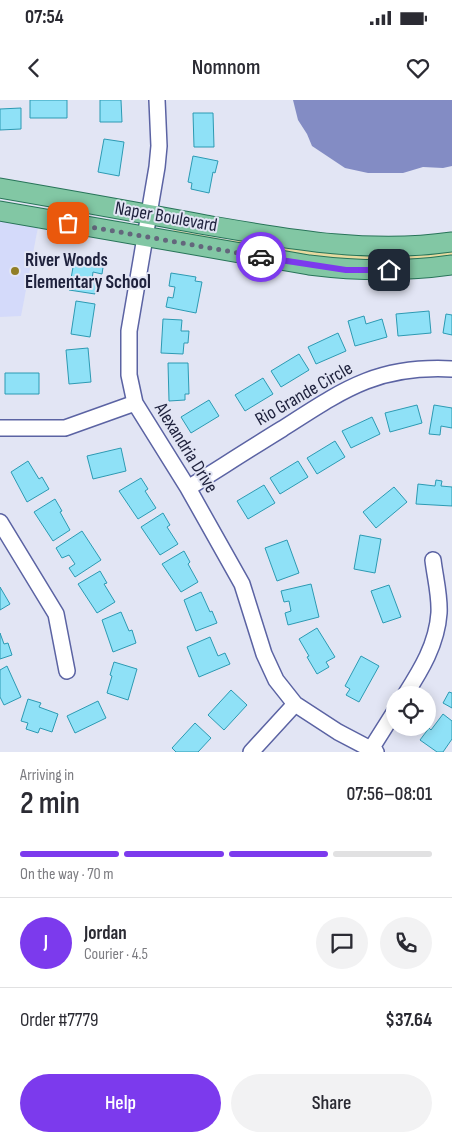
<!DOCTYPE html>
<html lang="en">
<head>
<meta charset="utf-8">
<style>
	body { margin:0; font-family:"Sofia Sans Condensed",sans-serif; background:#f2f2f3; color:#2b2b33; height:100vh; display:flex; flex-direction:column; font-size:19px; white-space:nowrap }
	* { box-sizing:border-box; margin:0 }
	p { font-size:16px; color:#7c7c81 }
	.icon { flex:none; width:28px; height:28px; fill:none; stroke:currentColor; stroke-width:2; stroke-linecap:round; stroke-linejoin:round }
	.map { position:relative; height:652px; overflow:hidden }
	.details { display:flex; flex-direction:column; background:#fff; flex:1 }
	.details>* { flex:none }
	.tools { position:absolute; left:386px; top:586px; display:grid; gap:10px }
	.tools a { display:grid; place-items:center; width:50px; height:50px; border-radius:50%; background:#fff; box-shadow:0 2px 12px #0003; font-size:25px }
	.pin { position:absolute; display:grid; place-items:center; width:42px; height:42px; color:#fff; margin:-21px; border-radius:10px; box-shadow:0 2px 8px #0006 }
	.courier { position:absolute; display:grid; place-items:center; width:50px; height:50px; margin:-25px; border:4px solid #7c3aed; border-radius:50%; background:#fff; color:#222; box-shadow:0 1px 6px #0007 }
	.headline em { font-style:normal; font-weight:600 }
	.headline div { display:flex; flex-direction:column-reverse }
	.headline { display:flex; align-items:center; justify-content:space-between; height:85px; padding:0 20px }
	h1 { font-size:32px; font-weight:600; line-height:38px }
	.bar { display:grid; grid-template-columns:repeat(4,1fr); gap:8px 5px; align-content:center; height:60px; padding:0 20px }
	.bar i { height:6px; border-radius:4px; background:#e1e1e2 }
	.bar .on { background:#7c3aed }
	.bar p { grid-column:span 4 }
	.line { display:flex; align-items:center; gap:12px; padding:0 20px; border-top:1px solid #e1e1e2 }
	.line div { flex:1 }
	.round { display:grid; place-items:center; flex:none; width:52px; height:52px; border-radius:26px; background:#f2f2f3 }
	.action { display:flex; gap:10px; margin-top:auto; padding:10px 20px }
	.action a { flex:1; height:58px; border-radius:30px; background:#7c3aed; color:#fff; font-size:20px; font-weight:600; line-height:58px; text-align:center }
	.action a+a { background:#f2f2f3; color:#2b2b33 }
	.status { display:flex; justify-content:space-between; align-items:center; height:35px; padding:0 25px; background:#fff; direction:ltr }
	.status svg { height:14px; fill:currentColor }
	header { display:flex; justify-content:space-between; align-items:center; height:65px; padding:0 20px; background:#fff; font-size:22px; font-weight:600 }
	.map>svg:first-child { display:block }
</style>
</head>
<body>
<div class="status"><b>07:54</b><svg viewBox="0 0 49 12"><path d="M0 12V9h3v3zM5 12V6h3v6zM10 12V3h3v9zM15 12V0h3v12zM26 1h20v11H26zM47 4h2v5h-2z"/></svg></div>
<header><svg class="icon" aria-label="back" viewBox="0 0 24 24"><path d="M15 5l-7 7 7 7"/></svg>Nomnom<svg class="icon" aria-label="heart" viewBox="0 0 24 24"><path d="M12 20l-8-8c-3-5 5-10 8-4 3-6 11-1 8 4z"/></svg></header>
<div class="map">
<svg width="452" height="652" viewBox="0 0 452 652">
	<rect width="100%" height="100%" fill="#e2e5f4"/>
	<path fill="#d4dafa" d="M0,120L38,127L21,216L0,217Z"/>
	<path fill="#e7da9f" d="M174,130L228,140L280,144L452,147V157L428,160L336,161L171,133Z"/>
	<path fill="#838cc4" d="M293,0H452V66L443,68L423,67L403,73H368L345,68L312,46L307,34L298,20Z"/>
	<path fill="#8fe1f7" stroke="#2d9ab3" d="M30,0H67V18H30Z
		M100,0H121L122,22H100Z
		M21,8V29L0,30V9Z
		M193,13H213L214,47H194Z
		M104,39L124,42L119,76L98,72Z
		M193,56L218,61L215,73L213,72L209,93L191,89L192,83L188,82Z
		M75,156L104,161L102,174L93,172L92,180L98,181L95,194L69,190Z
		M171,173L196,177L195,181L202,182L196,213L166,207L168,197L173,198L175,187L169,186Z
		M76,201L95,204L90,237L71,234Z
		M429,211L431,233L398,236L396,214Z
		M446,214L452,215V235L443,233Z
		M364,216L366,224L382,219L387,237L355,246L348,221Z
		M163,219L182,220L181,231H189L188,243H184L183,254L161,253Z
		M338,233L346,251L316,264L308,247Z
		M88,248L91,282L69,284L66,250Z
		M299,254L309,270L281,287L271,271Z
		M168,263H188L189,294H185V300L169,301Z
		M5,273H39V294H5Z
		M263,278L273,294L245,311L235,295Z
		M209,300L219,316L191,333L181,317Z
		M417,305L422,323L390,332L385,313Z
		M434,305L452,308V328L441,326L440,335L429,334Z
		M372,317L380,334L351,348L342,331Z
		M335,341L345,357L317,374L307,358Z
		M121,348L126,371L93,379L87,356Z
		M28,361L39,379L42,377L49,389L27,402L11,372Z
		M298,361L308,377L280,394L270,378Z
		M141,378L148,389L145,391L156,408L138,419L119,391Z
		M436,380L442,381L441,386L452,387V406L416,404L418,384L435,386Z
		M264,385L275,403L248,419L237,401Z
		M394,387L407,402L376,428L363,412Z
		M55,399L62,411L60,412L70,430L53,441L34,412Z
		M163,413L170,425L167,427L178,444L160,455L141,427Z
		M82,431L101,460L75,477L69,468L75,464L69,455L62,458L56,448Z
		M360,435L381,439L375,473L354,469Z
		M287,440L299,473L277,481L265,448Z
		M184,451L190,462L188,464L198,482L181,492L162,464Z
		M100,471L107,483L104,484L115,502L97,513L78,484Z
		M311,484L319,517L288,525L285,513L291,511L289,501L284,502L281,491Z
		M389,485L401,517L383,523L371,491Z
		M0,487L10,504L0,510Z
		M201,492L210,512L212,511L217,523L196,531L184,500Z
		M121,512L129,531L132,530L136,543L113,552L102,520Z
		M317,528L335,557L326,562L329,567L317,574L307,557L309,556L299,539Z
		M0,533L4,544L8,543L12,555L0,559Z
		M210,537L218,556L225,553L230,564L199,577L187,547Z
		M361,556L379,566L359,602L346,595L350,589L345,586Z
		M114,562L137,569L128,600L107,593L112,576L110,575Z
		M7,566L21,597L4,605L0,597V570Z
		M231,590L247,605L224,630L208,615Z
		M449,592L452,593V608L443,603Z
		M28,599L41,603L39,607L58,614L52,632L40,628L38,633L26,629L28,623L21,621Z
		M98,601L106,618L75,633L67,616Z
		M443,614L452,621V639L443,652H437L420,640L429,628L431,630Z
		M195,623L211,638L198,652H176L172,648Z"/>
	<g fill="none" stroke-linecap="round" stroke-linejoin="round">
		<g stroke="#5b63a3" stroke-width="18">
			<path id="minor" d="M157,0L159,46L157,67L129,231V275L135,303L188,388L242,484L264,554L276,580L295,604L338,632L376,652
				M0,328H65L135,303
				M188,388C220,368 251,348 282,329C343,290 377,265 452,269
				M0,422L56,514L67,571
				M405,595C421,570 437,544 439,513C440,496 435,477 433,460
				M371,649L395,611
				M251,652L295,604"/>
		</g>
		<g stroke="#287459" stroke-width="21">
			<path id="major" d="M0,88C69,100 138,112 206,125C288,139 369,154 452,142
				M0,111L309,165C357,171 404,172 452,165"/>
		</g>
		<use href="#minor" stroke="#fff" stroke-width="15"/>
		<use href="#major" stroke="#82c7a4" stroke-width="19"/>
	</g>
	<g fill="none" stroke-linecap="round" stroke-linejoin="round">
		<path stroke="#63667c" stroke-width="5" stroke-dasharray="0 9" d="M68,123L261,157"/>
		<path stroke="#7c3aed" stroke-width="6" d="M261,157L346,170H389"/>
	</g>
	<circle fill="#917e25" stroke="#e2e5f4" stroke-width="2" cx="15" cy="171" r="5"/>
	<g text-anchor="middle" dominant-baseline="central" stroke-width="4" stroke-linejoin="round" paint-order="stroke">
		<g font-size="19" fill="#1e213c" stroke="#e2e5f4">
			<text transform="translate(166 117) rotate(10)">Naper Boulevard</text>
			<text transform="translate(304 294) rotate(-30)">Rio Grande Circle</text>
			<text transform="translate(186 348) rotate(58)">Alexandria Drive</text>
		</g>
		<g font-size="19" font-weight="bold" fill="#1e213c" stroke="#e2e5f4" text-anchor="start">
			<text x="25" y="160">River Woods<tspan x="25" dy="22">Elementary School</tspan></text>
		</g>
	</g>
</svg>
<div class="tools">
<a><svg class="icon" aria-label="locate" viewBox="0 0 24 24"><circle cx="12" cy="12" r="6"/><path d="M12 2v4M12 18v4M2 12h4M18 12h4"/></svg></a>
</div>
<div class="pin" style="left:68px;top:123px;background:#ea580c"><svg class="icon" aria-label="bag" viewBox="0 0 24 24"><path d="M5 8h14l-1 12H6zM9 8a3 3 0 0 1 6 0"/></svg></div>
<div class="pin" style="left:389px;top:170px;background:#1f2937"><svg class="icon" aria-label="home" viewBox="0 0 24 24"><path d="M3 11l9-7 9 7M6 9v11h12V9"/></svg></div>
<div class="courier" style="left:261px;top:157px"><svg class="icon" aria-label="car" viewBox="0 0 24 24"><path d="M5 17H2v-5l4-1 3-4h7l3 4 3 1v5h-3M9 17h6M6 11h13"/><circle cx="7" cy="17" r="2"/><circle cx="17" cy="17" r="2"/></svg></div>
</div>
<section class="details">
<div class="headline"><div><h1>2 min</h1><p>Arriving in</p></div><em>07:56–08:01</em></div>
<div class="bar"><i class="on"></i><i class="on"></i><i class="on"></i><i></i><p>On the way · 70 m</p></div>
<div class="line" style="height:90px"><b class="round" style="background:#7c3aed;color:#fff">J</b><div><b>Jordan</b><p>Courier · 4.5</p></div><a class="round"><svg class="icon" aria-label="chat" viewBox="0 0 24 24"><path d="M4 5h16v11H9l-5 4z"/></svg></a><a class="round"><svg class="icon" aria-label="phone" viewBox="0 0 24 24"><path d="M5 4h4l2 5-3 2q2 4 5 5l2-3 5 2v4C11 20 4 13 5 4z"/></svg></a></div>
<div class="line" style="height:65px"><div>Order #7779</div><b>$37.64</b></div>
<div class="action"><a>Help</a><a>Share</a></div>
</section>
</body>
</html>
